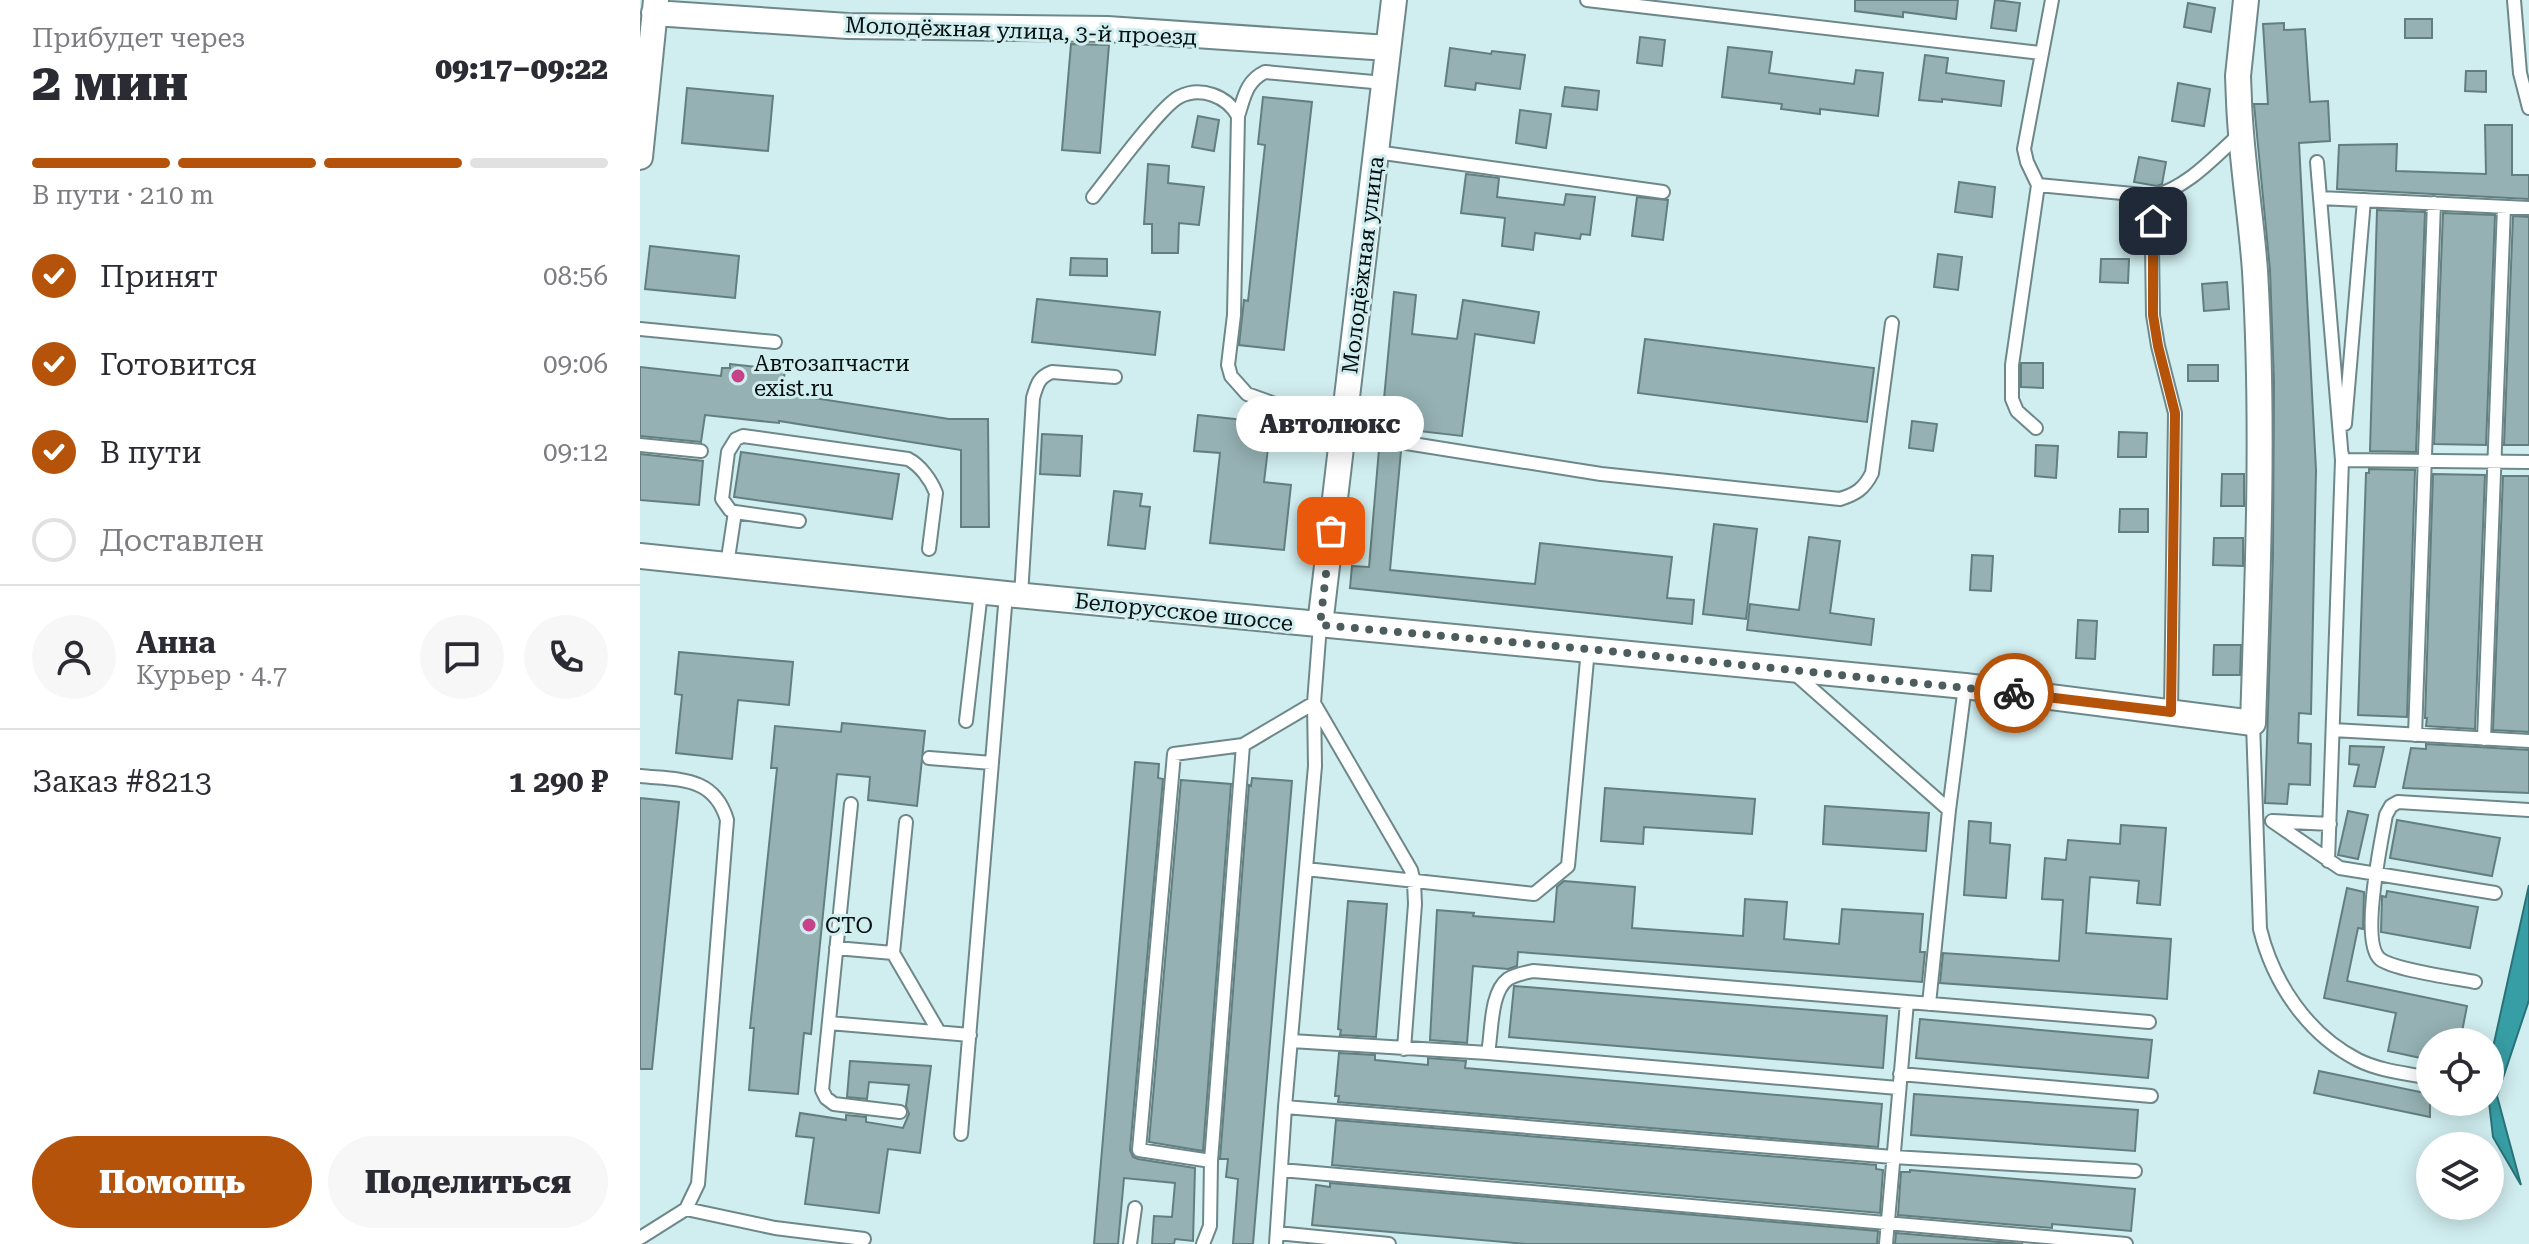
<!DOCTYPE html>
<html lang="ru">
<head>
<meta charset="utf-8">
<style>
	body { margin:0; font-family:"Roboto Serif",serif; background:#f7f7f7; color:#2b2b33; height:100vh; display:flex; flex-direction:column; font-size:30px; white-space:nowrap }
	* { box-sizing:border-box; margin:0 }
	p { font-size:26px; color:#7c7c81 }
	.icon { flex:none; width:44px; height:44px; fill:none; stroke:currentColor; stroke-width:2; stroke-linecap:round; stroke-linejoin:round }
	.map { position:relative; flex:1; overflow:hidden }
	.sheet { display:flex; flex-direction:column; background:#fff; width:640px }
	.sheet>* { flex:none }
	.controls { position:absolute; left:1776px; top:1028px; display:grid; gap:16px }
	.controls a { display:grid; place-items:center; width:88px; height:88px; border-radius:50%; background:#fff; box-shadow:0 4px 20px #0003; font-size:40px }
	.pin { position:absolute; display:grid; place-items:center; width:68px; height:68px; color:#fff; margin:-34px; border-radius:16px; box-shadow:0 4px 12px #0006 }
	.courier { position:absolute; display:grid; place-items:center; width:80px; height:80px; margin:-40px; border:6px solid #b45309; border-radius:50%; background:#fff; color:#222; box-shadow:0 2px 10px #0007 }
	.bubble { position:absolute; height:56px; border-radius:28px; background:#fff; box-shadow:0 4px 20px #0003; font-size:26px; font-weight:800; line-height:56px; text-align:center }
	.overview em { font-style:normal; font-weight:800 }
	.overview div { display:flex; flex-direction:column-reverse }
	.overview { display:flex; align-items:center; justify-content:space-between; height:136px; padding:0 32px }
	h1 { font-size:52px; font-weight:800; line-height:60px }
	.bar { display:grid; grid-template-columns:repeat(4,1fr); gap:12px 8px; align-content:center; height:96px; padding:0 32px }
	.bar i { height:10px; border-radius:6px; background:#e1e1e2 }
	.bar .active { background:#b45309 }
	.bar p { grid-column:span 4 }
	.line { display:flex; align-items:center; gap:20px; padding:0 32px; border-top:2px solid #e1e1e2 }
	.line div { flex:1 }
	.round { display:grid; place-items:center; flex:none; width:84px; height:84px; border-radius:42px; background:#f7f7f7 }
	ol { padding:0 32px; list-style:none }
	li { display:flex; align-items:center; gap:24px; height:88px }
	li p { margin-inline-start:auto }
	li .icon { padding:8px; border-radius:50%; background:#b45309; color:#fff; stroke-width:4 }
	li:last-child { color:#7c7c81 }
	li i { width:44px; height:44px; border:4px solid #e1e1e2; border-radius:50% }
	.cta { display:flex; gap:16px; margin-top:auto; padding:16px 32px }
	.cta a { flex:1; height:92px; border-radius:48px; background:#b45309; color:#fff; font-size:32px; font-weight:800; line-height:92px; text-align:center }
	.cta a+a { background:#f7f7f7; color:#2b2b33 }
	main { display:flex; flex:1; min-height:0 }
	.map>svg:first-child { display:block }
</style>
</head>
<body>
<main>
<section class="sheet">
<div class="overview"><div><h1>2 мин</h1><p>Прибудет через</p></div><em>09:17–09:22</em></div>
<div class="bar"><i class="active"></i><i class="active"></i><i class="active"></i><i></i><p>В пути · 210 m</p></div>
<ol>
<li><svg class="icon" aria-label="check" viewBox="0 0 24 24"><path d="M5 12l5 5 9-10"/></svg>Принят<p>08:56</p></li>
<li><svg class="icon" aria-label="check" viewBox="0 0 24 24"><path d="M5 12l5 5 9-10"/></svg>Готовится<p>09:06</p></li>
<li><svg class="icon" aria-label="check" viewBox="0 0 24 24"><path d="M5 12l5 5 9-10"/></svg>В пути<p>09:12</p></li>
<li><i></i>Доставлен</li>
</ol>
<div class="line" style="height:144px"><a class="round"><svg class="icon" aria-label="person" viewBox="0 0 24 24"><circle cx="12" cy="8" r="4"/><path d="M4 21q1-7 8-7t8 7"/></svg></a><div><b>Анна</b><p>Курьер · 4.7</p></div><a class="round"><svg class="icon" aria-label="chat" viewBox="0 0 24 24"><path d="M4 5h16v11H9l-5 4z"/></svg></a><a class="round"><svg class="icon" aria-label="phone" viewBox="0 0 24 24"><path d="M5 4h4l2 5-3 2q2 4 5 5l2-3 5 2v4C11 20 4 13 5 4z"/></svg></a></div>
<div class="line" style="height:104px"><div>Заказ #8213</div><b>1 290 ₽</b></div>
<div class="cta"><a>Помощь</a><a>Поделиться</a></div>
</section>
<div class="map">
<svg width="1889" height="1244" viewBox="0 0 1889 1244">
	<rect width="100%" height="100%" fill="#d0edef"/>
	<path fill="#389ea5" stroke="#297378" stroke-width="2" d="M1889,885V1000L1857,1096L1881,1185L1853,1137L1849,1102L1850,1061Z"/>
	<path fill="#95b1b3" stroke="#637e7f" stroke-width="2" d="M1215,0H1318L1316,19L1263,12V17L1215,11Z
		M1355,0L1380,3L1376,31L1351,28Z
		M1548,3L1575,8L1571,32L1544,27Z
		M1765,19H1792V38H1765Z
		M1644,23V30L1665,29L1670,102L1688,101L1690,141L1659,143L1676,470L1671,714L1659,713L1658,743L1671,744L1670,785L1649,784L1647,804L1625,803L1633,554L1634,383L1630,270L1614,104H1628L1623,24Z
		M1000,37L1025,40L1022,66L997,63Z
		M431,44L469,45L460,153L422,150Z
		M1088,47L1132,52L1129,73L1214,84L1216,70L1243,73L1238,116L1180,109V114L1141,109L1142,104L1082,97Z
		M810,48L851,54L852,51L885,55L880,89L836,83L835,90L805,86Z
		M1285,55L1308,58L1306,73L1364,81L1361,106L1302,99V102L1279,100Z
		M1826,71H1846V92L1825,91Z
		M1538,83L1570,89L1564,126L1532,121Z
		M925,87L959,91L957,110L922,106Z
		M47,88L133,96L128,151L42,143Z
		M623,97L672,102L644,350L599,345L604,300L608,301L625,145L618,144Z
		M880,110L911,114L906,148L876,143Z
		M558,116L579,120L574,151L552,147Z
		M1845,125H1872V175H1889V199L1697,189L1699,145L1757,144L1756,171L1846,174Z
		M1499,157L1526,162L1522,184L1517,186L1494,182Z
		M508,164L529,166L528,183L564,187L559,225L539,223L538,253H512V224H504Z
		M826,174L859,178L857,197L924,205L926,194L955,197L950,235L941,234L940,239L895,233L893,250L862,246L865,218L821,213Z
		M1319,182L1355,187L1352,217L1315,212Z
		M997,197L1028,200L1023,240L992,236Z
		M1737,210L1785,212L1776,452L1730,451Z
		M1803,213L1855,215L1846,445L1794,444Z
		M1873,216L1889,217V445H1864Z
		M10,246L99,256L95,298L5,289Z
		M1298,254L1322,257L1318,290L1294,287Z
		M431,258L467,259V276L430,275Z
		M1461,259H1489L1488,283L1460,282Z
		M1587,282L1589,309L1564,311L1562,284Z
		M754,292L776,295L772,334L817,339L823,300L899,312L894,343L835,334L822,436L762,429V433L741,431Z
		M397,299L520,312L515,355L392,342Z
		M1005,339L1234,368L1227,422L998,393Z
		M1381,363H1403V388L1381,387Z
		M90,364L145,370L142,393L309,419H348L349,527H321V450L139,421V423L65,415L61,442L0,436V367L81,376L82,368H90Z
		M1548,365H1578V381H1548Z
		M558,415L631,423L624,482L651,485L644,550L570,543L580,453L554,451Z
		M1272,421L1297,424L1293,451L1269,448Z
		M1479,432L1507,433L1506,457H1478Z
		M402,434L442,436L440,476L400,474Z
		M1396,445L1418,446L1416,478L1395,476Z
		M739,449L761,451L750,570L895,584L900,543L1032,557L1027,598L1054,600L1052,624L710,588L712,566L729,567Z
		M101,452L259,474L252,519L94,497Z
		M0,454L63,461L59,505L0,500Z
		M1729,469L1775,470L1767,717L1718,715L1726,473H1729Z
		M1582,474H1604V506H1581Z
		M1793,474L1845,475L1835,729L1786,726L1787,718H1785Z
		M1863,476H1889V732L1853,730Z
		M474,491L502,494L500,506L510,507L505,549L468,545Z
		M1480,509H1508V532H1479Z
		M1074,524L1117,529L1106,619L1063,614Z
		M1169,537L1200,541L1190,613L1234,619L1231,645L1107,630L1110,604L1159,610Z
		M1574,538H1603V566L1573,565Z
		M1332,555L1353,556L1351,591L1330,590Z
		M1438,620L1457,621L1455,659L1436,658Z
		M1574,645H1601L1600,675H1573Z
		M39,652L153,662L149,705L98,700L92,759L36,753L42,695L35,694Z
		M202,723L285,731L277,806L228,800L230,777L197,774L171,1034L164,1033L158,1094L109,1090L114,1028H110L137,768H131L135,726L201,732Z
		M1786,744L1889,750V793L1763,788L1771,748L1786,749Z
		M1710,746L1744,747L1735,787L1714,786L1719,765L1709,764Z
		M495,762L519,764L518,778L523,779L490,1150L493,1157L498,1159L555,1168L553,1241L535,1239L534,1244H512L514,1216L532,1217L535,1183L484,1178L478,1244H454Z
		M612,778L652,781L613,1244H593L598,1179L586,1177L588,1159H580L609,785L611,786Z
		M541,780L591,784L563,1151L509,1142Z
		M965,788L1115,799L1112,834L1004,827L1003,844L961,841Z
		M0,798L39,802L12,1069H0Z
		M1185,806L1289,813L1286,851L1183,844Z
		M1708,811L1728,815L1718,859L1698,855Z
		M1757,820L1860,838L1852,876L1750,858Z
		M1329,821L1351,823L1350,843L1370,845L1366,898L1324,895Z
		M1481,825L1526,828L1520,905L1497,903L1499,881L1450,877L1446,933L1531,939L1527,999L1300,983L1303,953L1419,961L1423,900L1402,899L1405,858L1426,860L1428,840L1480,844Z
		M924,881L995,887L992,928L1103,936L1105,899L1147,902L1144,939L1199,944L1202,909L1283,914L1280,952H1285L1282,982L878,952L877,966L868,969L833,966L827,1043L790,1040L797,910L834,913L833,916L914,922L917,887Z
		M1707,888L1724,892L1723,929L1718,928L1707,981L1827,1006L1820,1042H1790V1060L1748,1051L1756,1013L1684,998Z
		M1747,891L1838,907L1830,948L1741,932L1742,896L1746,897Z
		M708,901L747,904L736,1037L700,1035L701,1030L698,1029Z
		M874,986L1247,1016L1243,1068L869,1037Z
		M1280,1019L1512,1040L1508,1078L1276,1058Z
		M699,1053L735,1055V1060L788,1065V1058L826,1061L825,1068L1242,1104L1238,1147L698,1102L699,1096H695Z
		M210,1061L291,1066L280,1153L248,1149L239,1213L165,1204L174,1138L156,1136L160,1113L206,1120V1115L226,1117V1122L263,1128L269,1114L266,1106L269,1085L229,1082L227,1099L207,1097Z
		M1679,1071L1790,1094V1117L1674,1093Z
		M1274,1094L1498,1110L1495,1151L1271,1135Z
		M696,1120L1236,1165V1169L1243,1170L1240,1213L692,1165Z
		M1270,1170L1495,1189L1491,1231L1412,1224V1228L1258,1215L1261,1172H1270Z
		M690,1183L1238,1231L1237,1244H887L672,1225L676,1185L690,1187Z
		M1256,1233L1383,1244H1255Z"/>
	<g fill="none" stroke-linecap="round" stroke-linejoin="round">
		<g stroke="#6e888a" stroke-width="16">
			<path id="service" d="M947,0L1400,53
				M1874,0L1880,73L1889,108
				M598,116C604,98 606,81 625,72L744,83
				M736,152L1023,192
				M1677,162L1702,460L1688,861
				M1398,185L1514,196C1548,187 1573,158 1600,134
				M1514,196L1512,246L1513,315L1518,346L1535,413L1531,712
				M453,197C470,176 520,107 539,97C561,86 587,96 598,116L594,315L588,365L591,376L607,394L635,404L671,413L704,417
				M1680,198L1889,208
				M0,329L135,342
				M1705,424L1724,200
				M1396,428L1377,411L1372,399V365L1398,185L1387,162L1384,149L1412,0
				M702,436L760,442L961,474L1200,499C1216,494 1224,489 1232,473L1252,323
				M0,445L61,451
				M1702,454V460L1889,462
				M159,521L95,512L90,510L82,499L88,452L96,439L103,436L268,459C280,465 291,480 296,493L289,549
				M87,565L95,512
				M381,596L393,398C397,384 399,377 412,372L475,377
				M1153,672L1309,810
				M326,721L341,592
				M1613,723L1620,929C1633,982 1667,1034 1718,1060C1740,1071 1766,1073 1790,1078
				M1693,730L1889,741
				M1775,735L1794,203
				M1844,739L1864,207
				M289,758L352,763
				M0,776C39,780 74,776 87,820L58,1184L46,1209L0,1238
				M211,804L182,1090L186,1098L194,1104L260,1112
				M1632,821L1700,868L1855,893
				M1633,821L1690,824
				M266,822L253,953L299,1032
				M666,869L894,894L928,866L948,649
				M196,948L253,953
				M1835,982C1815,978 1754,970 1740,959C1720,942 1741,842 1746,815L1751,806L1758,802L1889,810
				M1289,1004L1309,810L1325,686
				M189,1023L330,1035
				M651,1041L848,1053L1258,1088
				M848,1053C852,1032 850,992 868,979C876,974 885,973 893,971L1509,1022
				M1260,1074L1511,1096
				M645,1107L1253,1157L1495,1171
				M321,1134L366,594
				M571,1161L499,1150L534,754L603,745
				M641,1170L1486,1244
				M46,1209L135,1228L224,1239
				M637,1233L749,1244
				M490,1244L495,1208
				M563,1244L570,1226L571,1161L603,745L674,703L771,870L774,882L775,904L764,1049
				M636,1244L645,1107L675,766L674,703L680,625
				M1246,1244L1267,1002"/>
		</g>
		<g stroke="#6e888a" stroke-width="28">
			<path id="minor" d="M14,13L208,26L467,29L748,48
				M0,157L16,0
				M0,556L366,594L1325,686L1613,723C1618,572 1624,421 1615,271C1611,214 1601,158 1599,101L1598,76L1606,0
				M680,625L754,0"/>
		</g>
		<use href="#service" stroke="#fff" stroke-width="12"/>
		<use href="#minor" stroke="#fff" stroke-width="24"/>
	</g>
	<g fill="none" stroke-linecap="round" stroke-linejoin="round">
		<path stroke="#4d5d5e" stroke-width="8" stroke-dasharray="0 14.4" d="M691,531L680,625L948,649L1374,693"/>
		<path stroke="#b45309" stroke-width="10" d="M1374,693L1531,712L1535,413L1518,346L1513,315V221"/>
	</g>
	<g fill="#c6438a" stroke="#d0edef" stroke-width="3">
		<circle cx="98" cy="376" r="8"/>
		<circle cx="169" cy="925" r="8"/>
	</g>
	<g text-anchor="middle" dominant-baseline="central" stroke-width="6" stroke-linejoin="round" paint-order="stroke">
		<g font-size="22" fill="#060f10" stroke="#d0edef">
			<text transform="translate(381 31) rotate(2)">Молодёжная улица, 3-й проезд</text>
			<text transform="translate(723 265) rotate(-83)">Молодёжная улица</text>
			<text transform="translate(544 612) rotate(6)">Белорусское шоссе</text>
		</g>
		<g font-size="22" fill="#060f10" stroke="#d0edef" text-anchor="start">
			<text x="114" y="363">Автозапчасти<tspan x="114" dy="25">exist.ru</tspan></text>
			<text x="185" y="925">СТО</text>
		</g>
	</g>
</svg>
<div class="controls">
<a><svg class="icon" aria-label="locate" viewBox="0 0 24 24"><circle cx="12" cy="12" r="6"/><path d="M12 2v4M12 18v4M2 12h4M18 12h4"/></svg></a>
<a><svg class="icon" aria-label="layers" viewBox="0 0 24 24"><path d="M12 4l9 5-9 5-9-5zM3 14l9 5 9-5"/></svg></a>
</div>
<div class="pin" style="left:691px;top:531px;background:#ea580c"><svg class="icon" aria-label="bag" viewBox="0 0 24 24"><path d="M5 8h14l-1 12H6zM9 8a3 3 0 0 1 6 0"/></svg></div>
<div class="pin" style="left:1513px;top:221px;background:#1f2937"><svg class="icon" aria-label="home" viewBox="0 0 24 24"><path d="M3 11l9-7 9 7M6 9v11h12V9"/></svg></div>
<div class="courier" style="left:1374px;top:693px"><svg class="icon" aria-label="bike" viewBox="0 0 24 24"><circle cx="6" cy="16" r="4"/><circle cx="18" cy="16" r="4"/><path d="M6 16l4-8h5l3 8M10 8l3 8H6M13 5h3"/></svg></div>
<div class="bubble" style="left:596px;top:396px;width:188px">Автолюкс</div>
</div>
</main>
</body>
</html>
